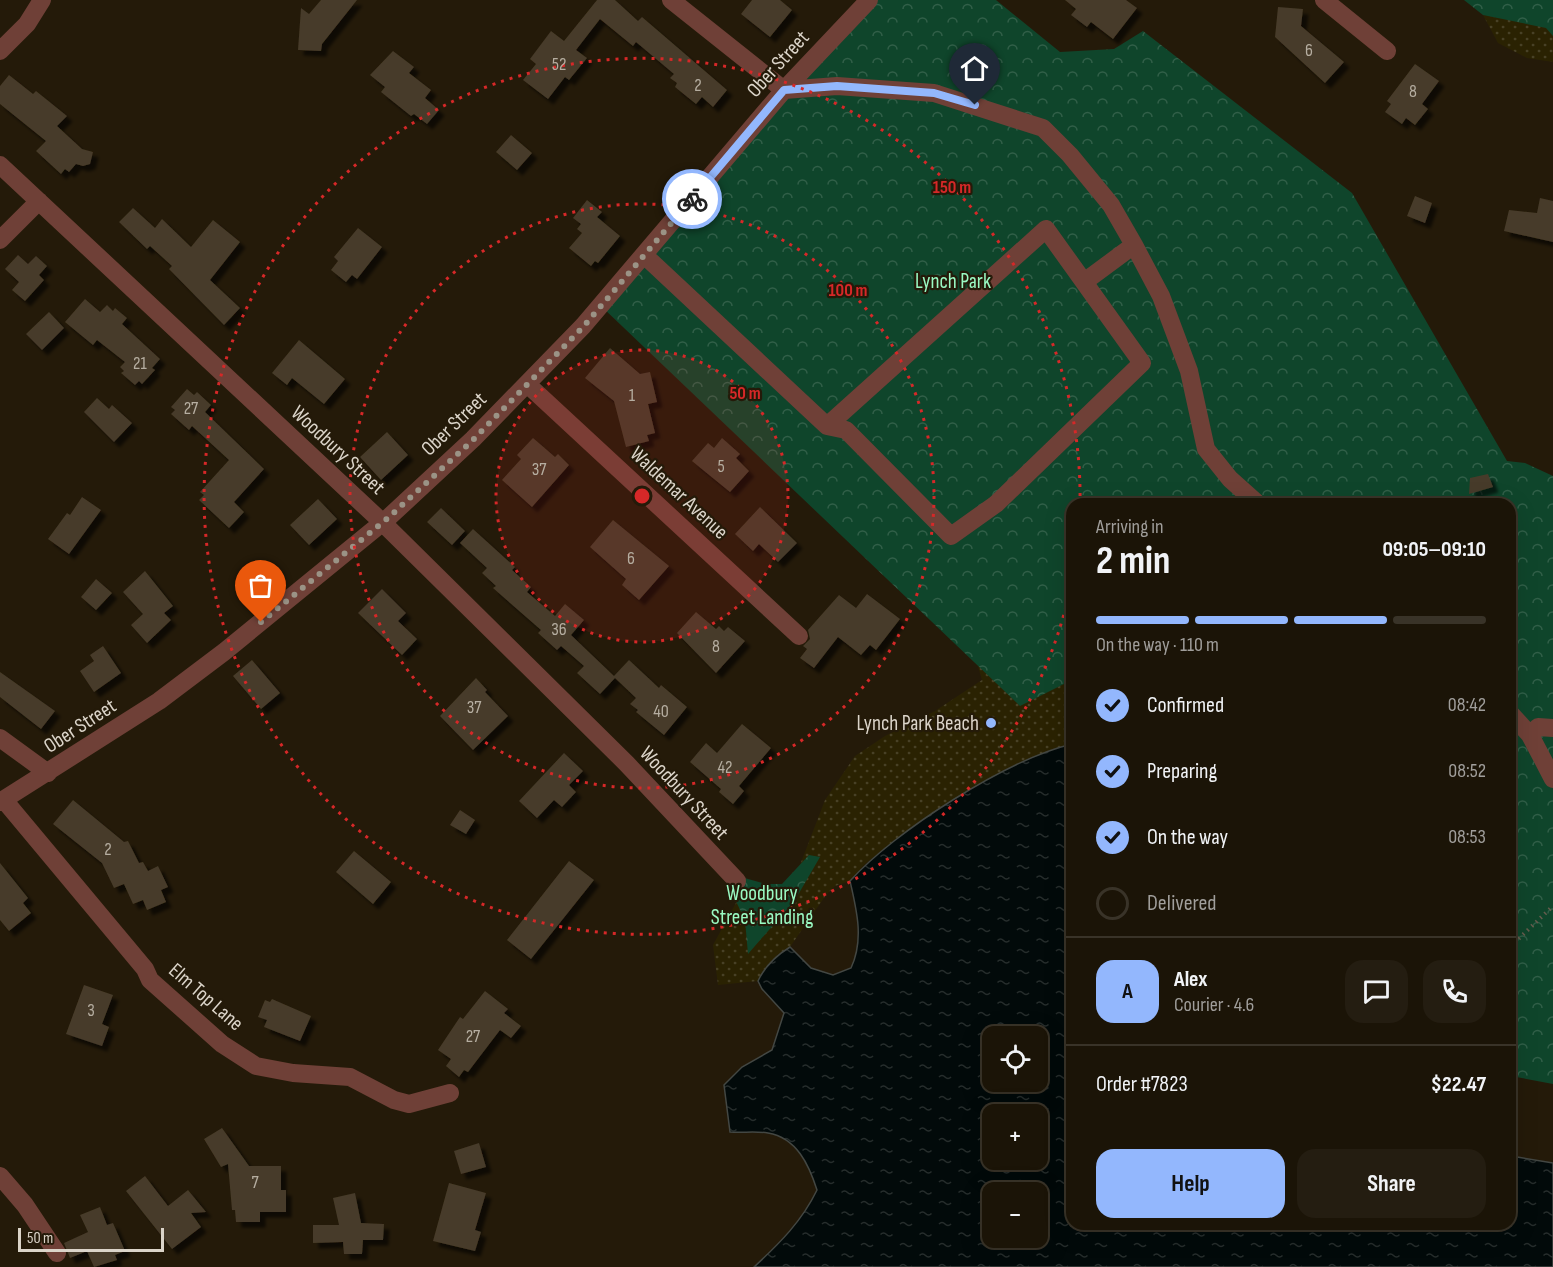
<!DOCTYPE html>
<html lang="en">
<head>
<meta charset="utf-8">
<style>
	body { margin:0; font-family:"Sofia Sans Condensed",sans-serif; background:#241d11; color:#f1f3f6; height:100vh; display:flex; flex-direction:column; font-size:22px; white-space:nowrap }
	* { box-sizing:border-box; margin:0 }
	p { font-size:20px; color:#a09e9b }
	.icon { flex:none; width:33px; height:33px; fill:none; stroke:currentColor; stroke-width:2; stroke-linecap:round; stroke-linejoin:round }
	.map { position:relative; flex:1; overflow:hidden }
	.panel { position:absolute; left:1066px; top:498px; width:450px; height:732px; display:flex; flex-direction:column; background:#1b1407; border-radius:18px; box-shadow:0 6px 24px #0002,0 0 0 2px #393328 }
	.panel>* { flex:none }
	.controls { position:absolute; left:982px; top:1026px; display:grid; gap:12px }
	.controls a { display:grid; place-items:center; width:66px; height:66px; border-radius:12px; background:#1b1407; box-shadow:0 6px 24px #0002,0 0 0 2px #393328; font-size:30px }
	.scale { position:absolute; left:18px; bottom:15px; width:146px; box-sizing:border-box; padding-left:6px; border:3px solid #dbd4c9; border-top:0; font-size:16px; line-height:21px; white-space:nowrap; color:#dbd4c9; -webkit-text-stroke:4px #241a09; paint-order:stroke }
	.pin { position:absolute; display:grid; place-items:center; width:51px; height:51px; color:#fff; margin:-62px -26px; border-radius:50% 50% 50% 0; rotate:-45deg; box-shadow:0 0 6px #0007 }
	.pin .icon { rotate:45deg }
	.courier { position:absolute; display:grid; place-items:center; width:60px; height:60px; margin:-30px; border:4px solid #93b7fd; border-radius:50%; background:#fff; color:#222; box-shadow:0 2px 8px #0007 }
	.overview em { font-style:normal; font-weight:700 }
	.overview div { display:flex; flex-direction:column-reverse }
	.overview { display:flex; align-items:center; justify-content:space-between; height:102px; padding:0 30px }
	h1 { font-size:39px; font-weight:700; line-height:45px }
	.bar { display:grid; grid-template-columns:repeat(4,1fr); gap:9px 6px; align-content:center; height:72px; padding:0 30px }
	.bar i { height:8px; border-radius:4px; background:#393328 }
	.bar .current { background:#93b7fd }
	.bar p { grid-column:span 4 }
	.line { display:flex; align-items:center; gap:15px; padding:0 30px; border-top:2px solid #393328 }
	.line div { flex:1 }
	.round { display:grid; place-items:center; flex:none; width:63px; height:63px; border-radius:18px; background:#241d11 }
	ol { padding:0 30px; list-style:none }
	li { display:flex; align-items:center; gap:18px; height:66px }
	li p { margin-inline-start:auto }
	li .icon { padding:6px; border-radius:50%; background:#93b7fd; color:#111; stroke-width:4 }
	li:last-child { color:#a09e9b }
	li i { width:33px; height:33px; border:3px solid #393328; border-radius:50% }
	.cta { display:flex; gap:12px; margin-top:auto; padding:12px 30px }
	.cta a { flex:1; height:69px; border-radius:18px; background:#93b7fd; color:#111; font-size:24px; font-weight:700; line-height:69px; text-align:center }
	.cta a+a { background:#241d11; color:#f1f3f6 }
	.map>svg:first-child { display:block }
</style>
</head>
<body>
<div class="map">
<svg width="1553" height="1267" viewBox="0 0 1553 1267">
	<defs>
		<pattern id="sand-dots" width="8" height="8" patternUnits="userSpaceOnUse" patternTransform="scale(1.5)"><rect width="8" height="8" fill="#2a2202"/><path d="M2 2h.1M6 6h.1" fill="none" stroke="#484126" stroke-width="1.8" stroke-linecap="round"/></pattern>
		<pattern id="park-crowns" width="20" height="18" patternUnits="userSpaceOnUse" patternTransform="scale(1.5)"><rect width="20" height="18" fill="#0f452b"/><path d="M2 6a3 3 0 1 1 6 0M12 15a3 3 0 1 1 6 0" fill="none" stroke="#315f48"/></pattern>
		<pattern id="water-ripples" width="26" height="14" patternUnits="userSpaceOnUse" patternTransform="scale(1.5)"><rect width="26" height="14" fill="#020a0a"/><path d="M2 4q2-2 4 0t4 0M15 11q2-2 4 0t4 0" fill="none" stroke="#262d2c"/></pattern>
		<filter id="shadow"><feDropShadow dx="5.5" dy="5.5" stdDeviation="1.5" flood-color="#0009"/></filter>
	</defs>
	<rect width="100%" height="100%" fill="#241a09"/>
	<path fill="url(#sand-dots)" d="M1553,0V62L1527,58L1498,43L1483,15L1515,20Z
		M1072,504V744L952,801L893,842L865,864L850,881L835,886L826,895L790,947L777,955L758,981L718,985L713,945L737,901L771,900L800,865L825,800L855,756L885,736L935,711L982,680L967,630Z"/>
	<path fill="url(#park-crowns)" d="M869,0H996L1060,52L1114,49L1143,31L1352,193L1507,461L1525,463L1553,476V1084L1511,1076L1510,504H1072V680L1020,706L601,306Z
		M1464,0H1553V36L1546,28L1483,15Z
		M809,855L820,857L795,900L748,954L745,920L731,891L741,877L766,884H782Z"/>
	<path fill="url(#water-ripples)" stroke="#434743" stroke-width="1.5" fill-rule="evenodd" d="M1072,744V1224H1510L1511,1156L1553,1163V1267H754C780,1243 802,1221 817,1190C809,1165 797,1138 768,1133C756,1131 742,1133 730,1132L724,1085L742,1067L772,1050L784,1013L762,989L758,981C765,966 777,955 790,947L811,968L833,975L851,968C864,940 857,911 850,881C895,831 1006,760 1072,744ZM993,1036H1038V1082H993ZM993,1114H1038V1160H993ZM993,1192H1038V1238H993Z"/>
	<path fill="#473b29" filter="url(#shadow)" d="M321,0H357L322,44L321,51L298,50L301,8L309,14Z
		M597,0H615L638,21L642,17L727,90L713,107L702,97L696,104L675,87L677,83L670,78L674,74L636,42L633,46L600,19L576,50L587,58L569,80L565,77L548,99L523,80L536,64L530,59L551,31L564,41Z
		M752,0H780L792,10L770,37L741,14Z
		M1065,0H1126L1137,8L1113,39L1091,22L1087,27L1071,15L1076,9Z
		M1278,7L1303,9L1301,26L1344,62L1325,83L1275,37Z
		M393,51L414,67L409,73L431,90L425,98L439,110L427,124L414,114L411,116L381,92L385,87L370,75Z
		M1415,64L1439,81L1422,104L1428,109L1415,125L1406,118L1402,124L1385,112L1391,104L1387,101Z
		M9,75L33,94L36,91L67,116L57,126L82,149L93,152L90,164L83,166L76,164L69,172L65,169L61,174L36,151L46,141L0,104V86Z
		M511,135L532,153L517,170L496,152Z
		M1415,196L1432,203L1425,223L1407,216Z
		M1540,198L1553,201V242L1504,231L1509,210L1537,213Z
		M587,200L602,212L597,217L620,236L598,263L595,261L591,266L569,248L582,233L577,229L581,224L573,218Z
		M133,208L155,228L162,219L191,247L213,220L240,242L210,280L240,308L224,325L169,269L172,266L150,246L147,249L119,222Z
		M358,228L382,247L357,279L352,275L346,282L331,270L338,261L334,257Z
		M18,255L28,264L36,256L47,266L39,275L44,280L25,301L12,290L19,282L5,269Z
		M85,299L100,312L107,305L113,311L115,308L127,318L122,324L160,359L152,368L155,370L142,384L139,381L135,385L121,373L124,371L120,367L125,362L97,340L93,345L65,322Z
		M49,312L64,328L42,350L26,334Z
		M299,340L345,379L324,404L292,378L287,385L272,373Z
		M610,348L640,374L650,372L657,402L648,404L655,433L647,435L649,441L626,447L614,401L585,378Z
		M187,389L194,395L197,392L211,405L205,412L264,469L234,502L244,512L229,528L199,500L204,495L200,492L229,460L192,426L189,430L171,414L175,410L171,407Z
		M97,398L109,409L112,405L132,423L114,442L84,412Z
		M387,432L408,455L381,480L360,457Z
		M533,438L555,457L558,454L569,465L532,507L502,480L521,459L517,455Z
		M722,438L740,454L736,458L749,471L730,492L692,461L708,443L714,448Z
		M1488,474L1493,487L1469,494L1470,478Z
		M82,497L101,510L69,554L48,539L67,513L70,515Z
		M318,499L337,519L309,545L290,525Z
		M760,507L797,543L778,562L759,544L753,551L735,534Z
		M441,508L465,531L452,545L427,522Z
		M613,520L669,566L639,600L622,585L626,579L590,547Z
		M473,529L515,567L512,570L531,587L527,592L555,616L565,604L584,620L571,635L614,676L629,660L659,688L661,685L687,707L664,735L636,712L638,710L630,704L636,698L615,678L600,694L577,673L584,666L561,646L557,650L538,633L541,630L493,588L496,586L482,573L487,568L460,543Z
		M145,571L173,606L164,613L171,620L147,643L131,625L143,614L123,592Z
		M96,579L112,593L96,610L81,597Z
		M382,589L406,613L398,621L417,639L402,655L358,613Z
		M867,594L900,619L876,650L870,645L861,655L838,637L814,668L800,658L807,649L803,646L810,639L808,630L839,595L856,608Z
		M696,612L716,629L719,626L724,631L728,627L745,641L716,673L677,633Z
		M103,646L121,673L94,692L80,671L94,661L90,655Z
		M252,660L280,693L261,709L233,676Z
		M0,672L55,711L41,729L0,697Z
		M476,678L487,690L485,692L508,716L473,750L440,716Z
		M742,724L771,748L739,786L744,791L733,804L719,792L721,789L690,762L706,743L717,753Z
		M564,753L583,771L569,785L576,792L562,807L554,800L537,818L519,801Z
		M73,800L124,842L128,841L139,863L143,862L148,871L158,866L168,887L161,890L166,902L147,910L143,900L133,904L124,884L114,888L102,863L53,824Z
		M460,810L475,820L466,834L450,825Z
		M354,851L391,882L373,904L336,872Z
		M569,861L594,880L531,959L507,940Z
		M0,863L28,898L23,903L31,913L9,931L0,920Z
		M84,985L113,995L102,1024L109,1027L102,1046L66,1034Z
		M485,991L508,1009L504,1013L521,1026L511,1038L500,1030L468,1072L464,1070L459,1077L446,1066L451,1059L438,1050L460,1017L463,1019Z
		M272,999L311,1016L300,1041L264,1027L267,1020L258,1017L265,1000L270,1002Z
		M222,1128L249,1166H281V1190H286V1212H260V1222H236L235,1210H232L228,1164L221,1167L204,1139Z
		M479,1143L486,1167L461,1174L454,1151Z
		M145,1176L168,1206L188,1190L206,1212L191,1213L201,1227L172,1249L126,1191Z
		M449,1183L486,1193L475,1230L481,1232L475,1251L433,1241Z
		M355,1193L361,1223L384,1224L383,1240H363L362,1254H344L343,1242L313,1243V1225H339L333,1198Z
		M100,1207L107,1225L113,1223L125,1251L115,1255L117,1260L94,1267L87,1251L70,1258L64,1243L88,1232L80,1215Z"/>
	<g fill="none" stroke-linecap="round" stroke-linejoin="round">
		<path stroke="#655c4d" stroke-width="4" stroke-dasharray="1.5 4.5" stroke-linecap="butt" d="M1510,947L1553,906"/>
		<path stroke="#6f4037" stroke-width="18" d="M671,0L784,90L837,86L934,93L1043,128L1070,155L1111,205L1134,245L1161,296L1189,371L1206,449L1230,479L1258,504
			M1324,0L1387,51
			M0,51L27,24L42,0
			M0,165L383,523L627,764L737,881
			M0,240L39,201
			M644,255L827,426L846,430L951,536L996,504L1142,363L1046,229L827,426
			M1084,282L1134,245
			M527,384L799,636
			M1510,713L1530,735L1538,727L1553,728
			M1530,735L1553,779
			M0,738L48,773
			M4,800L145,969L150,980L222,1044L256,1066L293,1073L350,1077L394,1100L409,1104L450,1093
			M0,802L159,701L224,652L388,518L473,439L583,326L784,90L869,0
			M0,1176L25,1205L57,1253"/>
	</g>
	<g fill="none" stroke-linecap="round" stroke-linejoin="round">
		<path stroke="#9b9386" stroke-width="6" stroke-dasharray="0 10.8" d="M261,622L388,518L473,440L584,326L692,199"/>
		<path stroke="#93b7fd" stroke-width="8" d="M692,199L784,90L837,86L934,93L975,105"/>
	</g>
	<circle cx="642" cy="496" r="146" fill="#d62828" fill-opacity=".12"/>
	<g fill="none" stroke="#d62828" stroke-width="3" stroke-dasharray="3 6">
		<circle cx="642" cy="496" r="146"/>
		<circle cx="642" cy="496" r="292"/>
		<path d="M1072 580A438 438 0 1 1 1080 504"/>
	</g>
	<circle fill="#93b7fd" stroke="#241a09" stroke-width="2" cx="991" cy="723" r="6"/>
	<g text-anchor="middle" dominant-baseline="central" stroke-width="4.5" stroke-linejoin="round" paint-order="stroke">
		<g font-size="18" fill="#b6aea1">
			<text x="1309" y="50">6</text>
			<text x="559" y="64">52</text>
			<text x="698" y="85">2</text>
			<text x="1413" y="91">8</text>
			<text x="140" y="363">21</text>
			<text x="632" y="395">1</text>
			<text x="191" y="408">27</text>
			<text x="721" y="466">5</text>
			<text x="539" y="469">37</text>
			<text x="631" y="558">6</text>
			<text x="559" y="629">36</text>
			<text x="716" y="646">8</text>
			<text x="474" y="707">37</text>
			<text x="661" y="711">40</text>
			<text x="725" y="767">42</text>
			<text x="108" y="849">2</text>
			<text x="91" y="1010">3</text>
			<text x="473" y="1036">27</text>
			<text x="255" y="1182">7</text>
		</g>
		<g font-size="21" fill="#dbd4c9" stroke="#241a09">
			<text transform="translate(778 64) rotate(-48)">Ober Street</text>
			<text transform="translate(454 424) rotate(-44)">Ober Street</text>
			<text transform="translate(338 450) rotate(43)">Woodbury Street</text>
			<text transform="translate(679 493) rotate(43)">Waldemar Avenue</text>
			<text transform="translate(80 726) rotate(-33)">Ober Street</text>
			<text transform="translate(684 793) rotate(47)">Woodbury Street</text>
			<text transform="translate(206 997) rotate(41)">Elm Top Lane</text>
		</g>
		<g font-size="21" fill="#9afac3" stroke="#241a09">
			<text x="953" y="281">Lynch Park</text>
			<text x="762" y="893">Woodbury<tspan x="762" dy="24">Street Landing</tspan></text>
		</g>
		<g font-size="21" fill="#dbd4c9" stroke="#241a09" text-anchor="end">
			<text x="979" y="723">Lynch Park Beach</text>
		</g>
	</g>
	<circle cx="642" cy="496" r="9" fill="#d62828" stroke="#241a09" stroke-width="3"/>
	<g font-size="18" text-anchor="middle" font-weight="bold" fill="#d62828" stroke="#241a09" stroke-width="4.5" stroke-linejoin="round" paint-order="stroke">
		<text x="952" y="193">150 m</text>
		<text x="848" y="296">100 m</text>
		<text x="745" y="399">50 m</text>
	</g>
</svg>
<div class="controls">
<a><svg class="icon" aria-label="locate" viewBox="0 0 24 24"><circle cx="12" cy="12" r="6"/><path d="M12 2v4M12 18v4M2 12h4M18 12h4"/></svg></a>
<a>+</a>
<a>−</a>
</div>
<div class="scale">50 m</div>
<div class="pin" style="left:261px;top:622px;background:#ea580c"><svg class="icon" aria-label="bag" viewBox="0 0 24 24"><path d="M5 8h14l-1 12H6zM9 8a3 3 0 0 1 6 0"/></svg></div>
<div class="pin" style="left:975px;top:105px;background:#1f2937"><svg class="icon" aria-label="home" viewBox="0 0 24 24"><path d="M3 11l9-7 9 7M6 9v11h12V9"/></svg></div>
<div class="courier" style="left:692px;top:199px"><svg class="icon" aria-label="bike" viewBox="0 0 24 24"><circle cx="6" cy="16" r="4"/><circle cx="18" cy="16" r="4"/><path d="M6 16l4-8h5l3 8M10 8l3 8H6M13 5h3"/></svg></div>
<section class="panel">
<div class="overview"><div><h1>2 min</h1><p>Arriving in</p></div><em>09:05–09:10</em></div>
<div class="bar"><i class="current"></i><i class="current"></i><i class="current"></i><i></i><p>On the way · 110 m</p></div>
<ol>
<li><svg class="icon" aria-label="check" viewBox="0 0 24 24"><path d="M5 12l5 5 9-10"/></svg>Confirmed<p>08:42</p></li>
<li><svg class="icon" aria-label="check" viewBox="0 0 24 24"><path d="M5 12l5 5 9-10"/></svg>Preparing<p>08:52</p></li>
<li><svg class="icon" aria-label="check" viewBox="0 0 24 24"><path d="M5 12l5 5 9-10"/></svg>On the way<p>08:53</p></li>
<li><i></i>Delivered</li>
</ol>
<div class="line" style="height:108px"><b class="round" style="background:#93b7fd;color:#111">A</b><div><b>Alex</b><p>Courier · 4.6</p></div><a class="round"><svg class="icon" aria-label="chat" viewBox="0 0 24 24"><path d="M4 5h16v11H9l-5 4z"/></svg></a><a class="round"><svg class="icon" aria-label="phone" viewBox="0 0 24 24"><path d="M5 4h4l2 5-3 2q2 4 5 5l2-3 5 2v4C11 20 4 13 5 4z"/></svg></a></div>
<div class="line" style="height:78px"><div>Order #7823</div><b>$22.47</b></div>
<div class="cta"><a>Help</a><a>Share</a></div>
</section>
</div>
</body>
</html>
